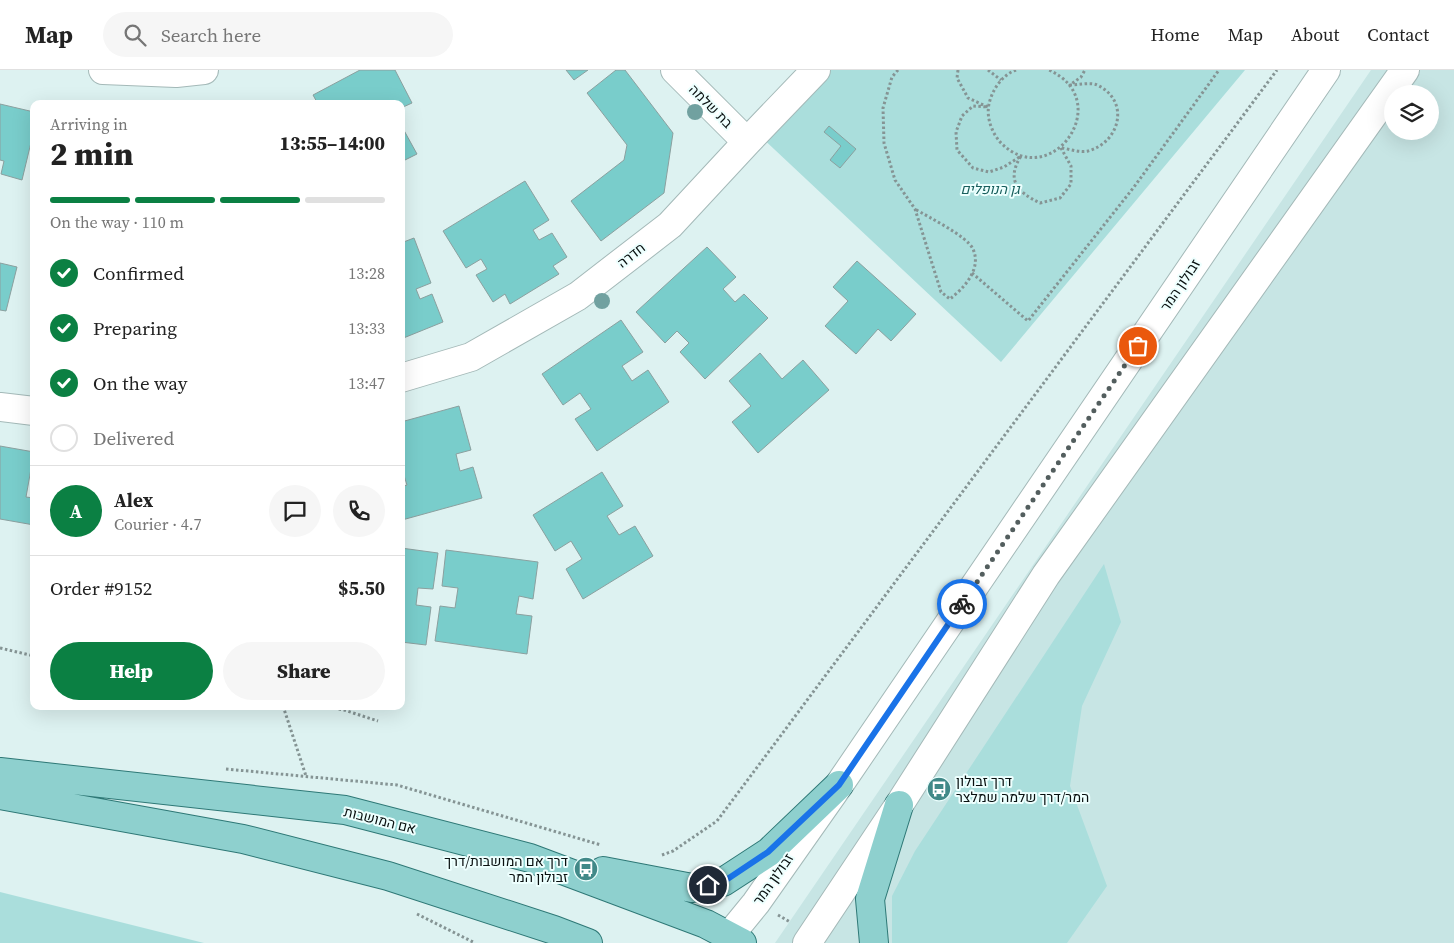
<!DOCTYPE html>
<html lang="en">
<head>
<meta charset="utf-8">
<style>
	body { margin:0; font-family:"Source Serif 4",Heebo,serif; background:#f6f6f6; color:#222; height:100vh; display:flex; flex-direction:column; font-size:19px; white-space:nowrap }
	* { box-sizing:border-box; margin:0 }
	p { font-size:16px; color:#767676 }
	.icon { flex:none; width:28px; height:28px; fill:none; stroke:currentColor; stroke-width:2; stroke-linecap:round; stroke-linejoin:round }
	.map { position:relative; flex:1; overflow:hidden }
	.panel { position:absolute; left:30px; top:30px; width:375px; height:610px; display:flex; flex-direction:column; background:#fff; border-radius:10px; box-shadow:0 5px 20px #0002 }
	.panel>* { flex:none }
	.controls { position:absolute; left:1384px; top:15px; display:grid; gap:10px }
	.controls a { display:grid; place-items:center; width:55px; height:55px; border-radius:50%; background:#fff; box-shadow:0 5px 20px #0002; font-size:25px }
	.pin { position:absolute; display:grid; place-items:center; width:42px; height:42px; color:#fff; margin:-21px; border:2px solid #fff; border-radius:50%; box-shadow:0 1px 5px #0007 }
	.courier { position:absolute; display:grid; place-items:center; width:50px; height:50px; margin:-25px; border:4px solid #1a73e8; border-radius:50%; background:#fff; color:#222; box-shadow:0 1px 6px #0007 }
	.headline em { font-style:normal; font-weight:800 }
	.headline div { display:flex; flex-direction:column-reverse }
	.headline { display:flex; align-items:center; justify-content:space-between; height:85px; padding:0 20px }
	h1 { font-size:32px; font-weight:800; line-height:38px }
	.bar { display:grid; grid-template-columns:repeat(4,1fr); gap:8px 5px; align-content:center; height:60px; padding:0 20px }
	.bar i { height:6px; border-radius:4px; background:#e0e0e0 }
	.bar .selected { background:#0b8043 }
	.bar p { grid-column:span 4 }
	.line { display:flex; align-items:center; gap:12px; padding:0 20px; border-top:1px solid #e0e0e0 }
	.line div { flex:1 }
	.round { display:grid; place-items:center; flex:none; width:52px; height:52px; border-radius:26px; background:#f6f6f6 }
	ol { padding:0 20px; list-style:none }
	li { display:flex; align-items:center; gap:15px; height:55px }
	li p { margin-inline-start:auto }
	li .icon { padding:5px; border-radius:50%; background:#0b8043; color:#fff; stroke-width:4 }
	li:last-child { color:#767676 }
	li i { width:28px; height:28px; border:2px solid #e0e0e0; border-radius:50% }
	.primary-button { display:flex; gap:10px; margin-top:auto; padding:10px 20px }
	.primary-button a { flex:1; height:58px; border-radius:30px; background:#0b8043; color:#fff; font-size:20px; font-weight:800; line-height:58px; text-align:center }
	.primary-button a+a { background:#f6f6f6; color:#222 }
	header { display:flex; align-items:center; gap:30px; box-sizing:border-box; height:70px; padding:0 25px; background:#fff; border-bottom:1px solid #e0e0e0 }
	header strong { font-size:24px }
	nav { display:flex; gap:28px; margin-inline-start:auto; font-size:18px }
	.search { width:350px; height:45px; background:#f6f6f6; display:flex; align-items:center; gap:12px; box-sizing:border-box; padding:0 18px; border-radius:28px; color:#767676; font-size:19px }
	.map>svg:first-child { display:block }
</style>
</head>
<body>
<header>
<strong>Map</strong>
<div class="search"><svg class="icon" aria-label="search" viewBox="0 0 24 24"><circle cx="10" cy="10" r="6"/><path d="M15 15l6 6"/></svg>Search here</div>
<nav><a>Home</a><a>Map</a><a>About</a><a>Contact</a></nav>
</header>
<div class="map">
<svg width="1454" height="873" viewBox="0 0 1454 873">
	<rect width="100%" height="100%" fill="#ddf2f1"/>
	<path fill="#c7e5e4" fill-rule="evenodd" d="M1371,0H1454V873H775ZM1392,24H1430V61H1392Z"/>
	<path fill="#aadedc" d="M821,0H1245L1001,292L756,62Z
		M1104,494L1121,552L1082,636L1070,716L1107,816L1067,873H892V826L915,781Z
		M0,822L204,873H0Z"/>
	<path fill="#79cdcb" stroke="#8ba09f" d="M360,0H395L412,33L401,38V34H318L313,25Z
		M566,0H588L574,10Z
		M616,0H625L673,63L664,123L601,171L571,131L624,90L627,75L587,23Z
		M0,34L34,42V60L22,110L1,104L4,91L0,90Z
		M401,55L417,84L401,92Z
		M829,56L856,79L840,98L830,90L841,76L824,62Z
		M525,111L549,150L533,160L539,170L552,163L567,187L553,196L559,204L510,234L505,224L493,232L476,205L487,199L481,189L466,198L443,161Z
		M414,168L431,213L416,219L420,229L432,224L443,252L401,269V173Z
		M707,177L736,207L723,219L735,232L744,224L768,248L705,309L680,282L689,273L677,261L665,273L636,242Z
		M857,191L916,244L891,271L878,259L856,284L825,256L848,231L833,217Z
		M0,193L17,197L6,241L0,240Z
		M621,250L643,282L622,296L632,311L648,300L669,332L597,381L575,349L591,339L580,323L563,335L542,304Z
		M760,283L782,309L803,290L829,320L758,383L732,352L751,336L729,311Z
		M459,336L471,380L456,384L460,401L473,397L482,428L402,450L401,417L407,415L401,396V352Z
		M0,376L34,382L26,427L34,428V455L0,449Z
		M602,402L623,436L607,446L619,465L635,456L653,486L583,529L566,499L582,489L571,471L555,481L533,445Z
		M401,478L438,483L433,519L418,518L416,535L431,537L426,575L401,572Z
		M446,480L538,492L533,529L519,526L516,544L532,546L527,584L435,571L440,536L455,538L458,518L442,516Z"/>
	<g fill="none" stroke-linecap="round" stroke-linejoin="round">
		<g stroke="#a4b9b8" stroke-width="30">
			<path id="minor" d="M103,0L176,3L204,0
				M675,0L747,72
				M401,308L471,287L578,226L670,155L747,72L816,0
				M0,337L34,341
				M729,866L756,833L839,715L1326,0
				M807,873L899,735L1046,505L1405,0"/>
		</g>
		<g stroke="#2e7876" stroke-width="30">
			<path id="major" d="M0,702L345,740L530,788L706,854L742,873
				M0,725L243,769L388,806L554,860L588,873
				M603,801L692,818L723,812L769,782L839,715
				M874,873L870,829L899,735"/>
		</g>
		<path stroke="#859494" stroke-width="3" stroke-dasharray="2.5 2.5" stroke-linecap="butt" d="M898,0L892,7L883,38L884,73L895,110L915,139L941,222L950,229C964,218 982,199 973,179C967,166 928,147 915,139
			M958,0L957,8L968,28L988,37L973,36L962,46L956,62L957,80L973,98L989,102L1004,97L1021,86C1006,110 1017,122 1040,133L1060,128L1071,114V96L1061,78
			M988,0L1001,10
			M1016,0C1002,5 992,20 989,34C986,48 992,63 1001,73C1051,123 1117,31 1049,0
			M1062,78C1069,79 1081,83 1088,81C1121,72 1130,30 1097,15C1090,12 1078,15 1070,15L1081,7L1085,0
			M972,203L1028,251L1134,117L1219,0
			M0,578L34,586
			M283,636L306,706
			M324,636L344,640L378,651
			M226,699L397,715L601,775
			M662,785L673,781L717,751L1277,0
			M417,844L475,873
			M778,845L790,852"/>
		<use href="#minor" stroke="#fff" stroke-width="28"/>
		<use href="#major" stroke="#8ed0ce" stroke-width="28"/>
	</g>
	<g fill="#71a1a0">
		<circle cx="695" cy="42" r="8"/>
		<circle cx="602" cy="231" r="8"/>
	</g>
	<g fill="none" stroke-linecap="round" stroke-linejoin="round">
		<path stroke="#535e5e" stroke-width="5" stroke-dasharray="0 9" d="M962,534L1138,276"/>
		<path stroke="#1a73e8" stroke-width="6" d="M708,815L723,812L768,782L839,715L962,534"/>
	</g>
	<defs>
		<g id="bus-disc" transform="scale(1.25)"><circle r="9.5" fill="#418988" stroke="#edfffe"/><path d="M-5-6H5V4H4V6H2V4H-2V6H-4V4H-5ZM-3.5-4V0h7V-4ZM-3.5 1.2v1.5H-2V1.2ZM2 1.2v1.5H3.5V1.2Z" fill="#fff"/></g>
	</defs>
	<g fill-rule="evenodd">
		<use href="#bus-disc" x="939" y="719"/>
		<use href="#bus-disc" x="586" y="799"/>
	</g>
	<g text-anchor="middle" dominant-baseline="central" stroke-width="4" stroke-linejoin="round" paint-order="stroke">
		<g font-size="14" fill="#080f0f" stroke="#edfffe">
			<text transform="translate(711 36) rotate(45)">בת שלמה</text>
			<text transform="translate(631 185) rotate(-38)">חדרה</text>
			<text transform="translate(1180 215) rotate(-56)">זבולון המר</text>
			<text transform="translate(380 750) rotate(14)">אם המושבות</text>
			<text transform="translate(773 809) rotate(-55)">זבולון המר</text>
		</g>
		<g font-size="14" font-style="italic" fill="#185f5d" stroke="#edfffe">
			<text x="990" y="119">גן הנופלים</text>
		</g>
		<g font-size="14" fill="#080f0f" stroke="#edfffe" text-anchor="start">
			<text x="956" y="711">דרך זבולון<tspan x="956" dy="16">המר/דרך שלמה שמלצר</tspan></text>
			<text x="568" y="791" text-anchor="end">דרך אם המושבות/דרך<tspan x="568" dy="16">זבולון המר</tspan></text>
		</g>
	</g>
</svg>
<div class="controls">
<a><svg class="icon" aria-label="layers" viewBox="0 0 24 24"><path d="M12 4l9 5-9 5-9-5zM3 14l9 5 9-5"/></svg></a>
</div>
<div class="pin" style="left:1138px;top:276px;background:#ea580c"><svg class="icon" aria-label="bag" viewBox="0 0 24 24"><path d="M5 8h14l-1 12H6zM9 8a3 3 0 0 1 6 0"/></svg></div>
<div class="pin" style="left:708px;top:815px;background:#1f2937"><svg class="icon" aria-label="home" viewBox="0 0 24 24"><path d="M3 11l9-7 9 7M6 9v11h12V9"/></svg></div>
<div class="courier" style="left:962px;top:534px"><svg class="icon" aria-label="bike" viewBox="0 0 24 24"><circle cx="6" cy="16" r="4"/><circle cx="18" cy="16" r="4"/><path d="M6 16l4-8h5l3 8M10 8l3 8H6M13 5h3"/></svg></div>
<section class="panel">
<div class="headline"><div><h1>2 min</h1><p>Arriving in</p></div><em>13:55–14:00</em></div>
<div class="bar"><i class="selected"></i><i class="selected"></i><i class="selected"></i><i></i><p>On the way · 110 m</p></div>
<ol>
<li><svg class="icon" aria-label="check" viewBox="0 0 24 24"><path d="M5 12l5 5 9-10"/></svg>Confirmed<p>13:28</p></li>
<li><svg class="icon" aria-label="check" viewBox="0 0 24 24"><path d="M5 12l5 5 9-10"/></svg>Preparing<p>13:33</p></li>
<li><svg class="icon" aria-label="check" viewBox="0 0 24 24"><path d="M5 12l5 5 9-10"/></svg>On the way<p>13:47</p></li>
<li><i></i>Delivered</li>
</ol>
<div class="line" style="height:90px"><b class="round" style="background:#0b8043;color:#fff">A</b><div><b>Alex</b><p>Courier · 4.7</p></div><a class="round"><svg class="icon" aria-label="chat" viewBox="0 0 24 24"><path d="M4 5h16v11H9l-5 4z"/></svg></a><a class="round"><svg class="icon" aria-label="phone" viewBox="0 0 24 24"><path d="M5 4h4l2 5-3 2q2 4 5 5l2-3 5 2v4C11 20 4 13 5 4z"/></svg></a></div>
<div class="line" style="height:65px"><div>Order #9152</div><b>$5.50</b></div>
<div class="primary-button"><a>Help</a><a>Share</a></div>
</section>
</div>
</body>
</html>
